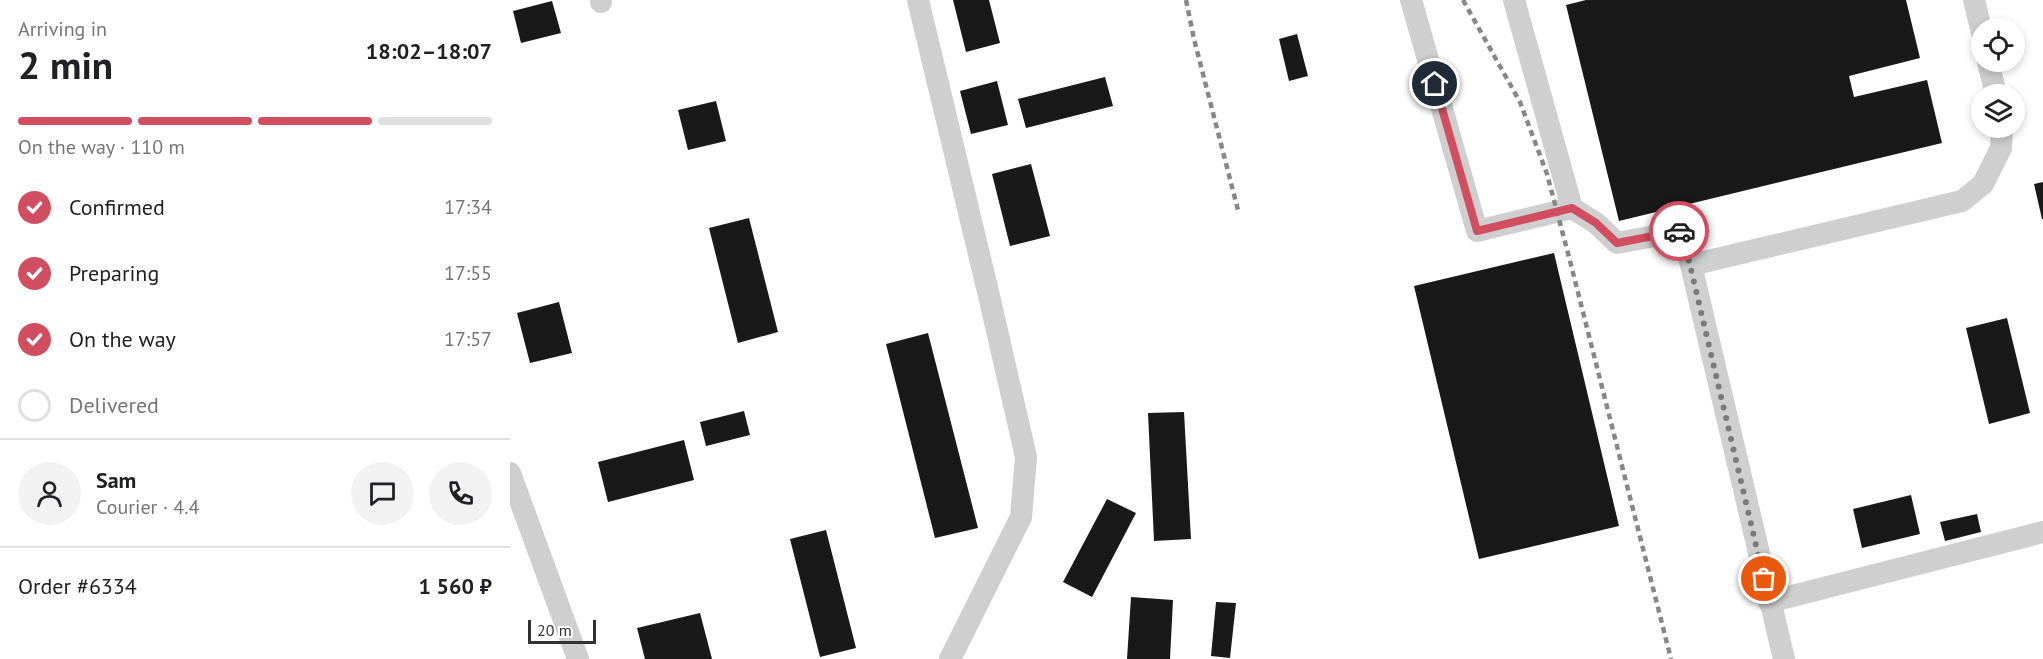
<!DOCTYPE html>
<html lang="en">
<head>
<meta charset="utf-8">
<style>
	body { margin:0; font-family:"PT Sans",sans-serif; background:#f2f2f2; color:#202124; height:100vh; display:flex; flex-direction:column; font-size:22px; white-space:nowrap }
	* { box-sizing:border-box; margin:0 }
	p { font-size:20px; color:#757577 }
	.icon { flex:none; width:33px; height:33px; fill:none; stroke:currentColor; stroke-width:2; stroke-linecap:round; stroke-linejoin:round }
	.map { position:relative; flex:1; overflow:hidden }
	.details { display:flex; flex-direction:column; background:#fff; width:510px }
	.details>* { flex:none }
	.fabs { position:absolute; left:1461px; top:18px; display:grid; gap:12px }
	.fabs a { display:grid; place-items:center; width:54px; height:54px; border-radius:50%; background:#fff; box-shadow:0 3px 9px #0003; font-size:30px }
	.scale { position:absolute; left:18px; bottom:15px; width:68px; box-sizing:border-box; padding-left:6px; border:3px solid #323232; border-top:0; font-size:16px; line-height:21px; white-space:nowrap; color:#323232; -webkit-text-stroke:4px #fff; paint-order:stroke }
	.pin { position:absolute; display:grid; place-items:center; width:51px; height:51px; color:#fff; margin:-26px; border:3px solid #fff; border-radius:50%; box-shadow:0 2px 6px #0007 }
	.courier { position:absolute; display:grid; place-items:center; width:60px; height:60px; margin:-30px; border:4px solid #d14d60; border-radius:50%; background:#fff; color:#222; box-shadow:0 2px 8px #0007 }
	.head em { font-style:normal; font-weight:700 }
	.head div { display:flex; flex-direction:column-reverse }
	.head { display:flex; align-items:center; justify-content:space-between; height:102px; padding:0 18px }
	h1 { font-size:39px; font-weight:700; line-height:45px }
	.bar { display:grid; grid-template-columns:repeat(4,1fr); gap:9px 6px; align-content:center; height:72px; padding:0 18px }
	.bar i { height:8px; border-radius:4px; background:#e0e0e0 }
	.bar .current { background:#d14d60 }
	.bar p { grid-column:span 4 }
	.line { display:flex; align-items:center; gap:15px; padding:0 18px; border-top:2px solid #e0e0e0 }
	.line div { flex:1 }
	.round { display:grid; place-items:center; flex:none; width:63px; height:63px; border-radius:32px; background:#f2f2f2 }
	ol { padding:0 18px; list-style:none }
	li { display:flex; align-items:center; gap:18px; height:66px }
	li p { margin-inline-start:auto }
	li .icon { padding:6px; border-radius:50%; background:#d14d60; color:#fff; stroke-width:4 }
	li:last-child { color:#757577 }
	li i { width:33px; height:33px; border:3px solid #e0e0e0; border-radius:50% }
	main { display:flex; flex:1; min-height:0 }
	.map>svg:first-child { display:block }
</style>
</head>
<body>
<main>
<section class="details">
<div class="head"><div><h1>2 min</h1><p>Arriving in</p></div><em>18:02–18:07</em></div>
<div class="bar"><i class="current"></i><i class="current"></i><i class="current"></i><i></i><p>On the way · 110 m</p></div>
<ol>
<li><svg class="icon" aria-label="check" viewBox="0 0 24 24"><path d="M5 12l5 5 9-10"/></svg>Confirmed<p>17:34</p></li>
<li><svg class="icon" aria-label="check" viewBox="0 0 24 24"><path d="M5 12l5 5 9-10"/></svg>Preparing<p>17:55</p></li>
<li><svg class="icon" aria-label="check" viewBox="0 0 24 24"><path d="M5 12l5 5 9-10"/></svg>On the way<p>17:57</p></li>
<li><i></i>Delivered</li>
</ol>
<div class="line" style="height:108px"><a class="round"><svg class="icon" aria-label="person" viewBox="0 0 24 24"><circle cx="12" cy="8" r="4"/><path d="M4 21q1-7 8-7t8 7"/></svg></a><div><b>Sam</b><p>Courier · 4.4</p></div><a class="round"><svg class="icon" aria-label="chat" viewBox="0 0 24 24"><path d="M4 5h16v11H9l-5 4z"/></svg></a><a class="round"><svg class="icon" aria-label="phone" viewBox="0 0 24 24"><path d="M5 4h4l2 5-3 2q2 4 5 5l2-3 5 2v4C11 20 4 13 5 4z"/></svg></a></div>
<div class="line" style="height:78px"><div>Order #6334</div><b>1 560 ₽</b></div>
</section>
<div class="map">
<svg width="1533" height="659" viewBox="0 0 1533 659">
	<rect width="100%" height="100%" fill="#fff"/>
	<path fill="#191919" d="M443,0H479L490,43L456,52Z
		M1076,0H1396L1410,58L1339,76L1344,97L1417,80L1432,143L1109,221L1056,5Z
		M42,1L51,33L11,43L3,11Z
		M787,34L798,76L779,81L769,39Z
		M595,77L603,106L516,128L508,99Z
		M487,81L498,125L461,134L450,91Z
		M206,101L216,141L178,150L168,110Z
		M521,164L540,236L500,246L482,174Z
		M1533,182V219H1532L1524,184Z
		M239,218L268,332L228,343L199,228Z
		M1044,253L1109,526L969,559L904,286Z
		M49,302L62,353L20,363L7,313Z
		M1497,318L1520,413L1479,424L1456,328Z
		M418,333L468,528L425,538L376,344Z
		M234,411L240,435L196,446L190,422Z
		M674,412L681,539L644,541L638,413Z
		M174,440L184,480L98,502L88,462Z
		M1401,495L1410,534L1352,548L1343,509Z
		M597,499L626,513L582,597L553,582Z
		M1467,514L1471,532L1435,541L1430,522Z
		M316,530L346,648L310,657L280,539Z
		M621,597L663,600L660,659H617Z
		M706,602L726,603L720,658L701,656Z
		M190,613L202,659H135L127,628Z"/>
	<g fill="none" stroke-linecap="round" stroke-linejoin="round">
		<path stroke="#cfcfcf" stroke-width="22" d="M91,0V2
			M408,0L480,300L516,457L511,517L440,659
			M901,0L967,231L1062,208
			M1004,0L1062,208L1086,223L1107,243L1171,231L1181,265
			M1464,0L1472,33
			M1478,62L1486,94
			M0,473L68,659
			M1259,602L1533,532
			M1274,659L1181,265L1452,201L1473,184L1491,148L1492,128"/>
		<path stroke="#878787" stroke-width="4.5" stroke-dasharray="6 4.5" stroke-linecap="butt" d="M676,0L684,39L729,214
			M953,0L1010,102L1037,174L1059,257L1161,659"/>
	</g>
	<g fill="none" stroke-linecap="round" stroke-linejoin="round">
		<path stroke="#7a7a7a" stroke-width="6" stroke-dasharray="0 10.8" d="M1169,231H1171L1180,265L1254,579"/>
		<path stroke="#d14d60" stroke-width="8" d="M925,84L967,231L1062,208L1086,223L1107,243L1169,231"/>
	</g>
</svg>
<div class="fabs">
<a><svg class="icon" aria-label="locate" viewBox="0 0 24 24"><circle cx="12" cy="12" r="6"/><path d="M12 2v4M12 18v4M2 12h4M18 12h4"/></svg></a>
<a><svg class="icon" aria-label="layers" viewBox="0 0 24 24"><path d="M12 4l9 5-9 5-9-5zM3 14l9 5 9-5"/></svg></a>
</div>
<div class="scale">20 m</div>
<div class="pin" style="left:1254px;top:579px;background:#ea580c"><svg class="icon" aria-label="bag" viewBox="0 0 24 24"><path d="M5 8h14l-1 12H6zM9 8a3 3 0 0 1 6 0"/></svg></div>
<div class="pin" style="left:925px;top:84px;background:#1f2937"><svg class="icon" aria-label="home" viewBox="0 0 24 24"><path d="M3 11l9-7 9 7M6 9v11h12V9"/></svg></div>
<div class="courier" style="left:1169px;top:231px"><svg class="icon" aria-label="car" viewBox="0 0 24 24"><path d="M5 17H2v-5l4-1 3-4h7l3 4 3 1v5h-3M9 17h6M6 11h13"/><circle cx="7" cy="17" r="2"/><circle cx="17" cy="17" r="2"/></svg></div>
</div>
</main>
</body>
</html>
